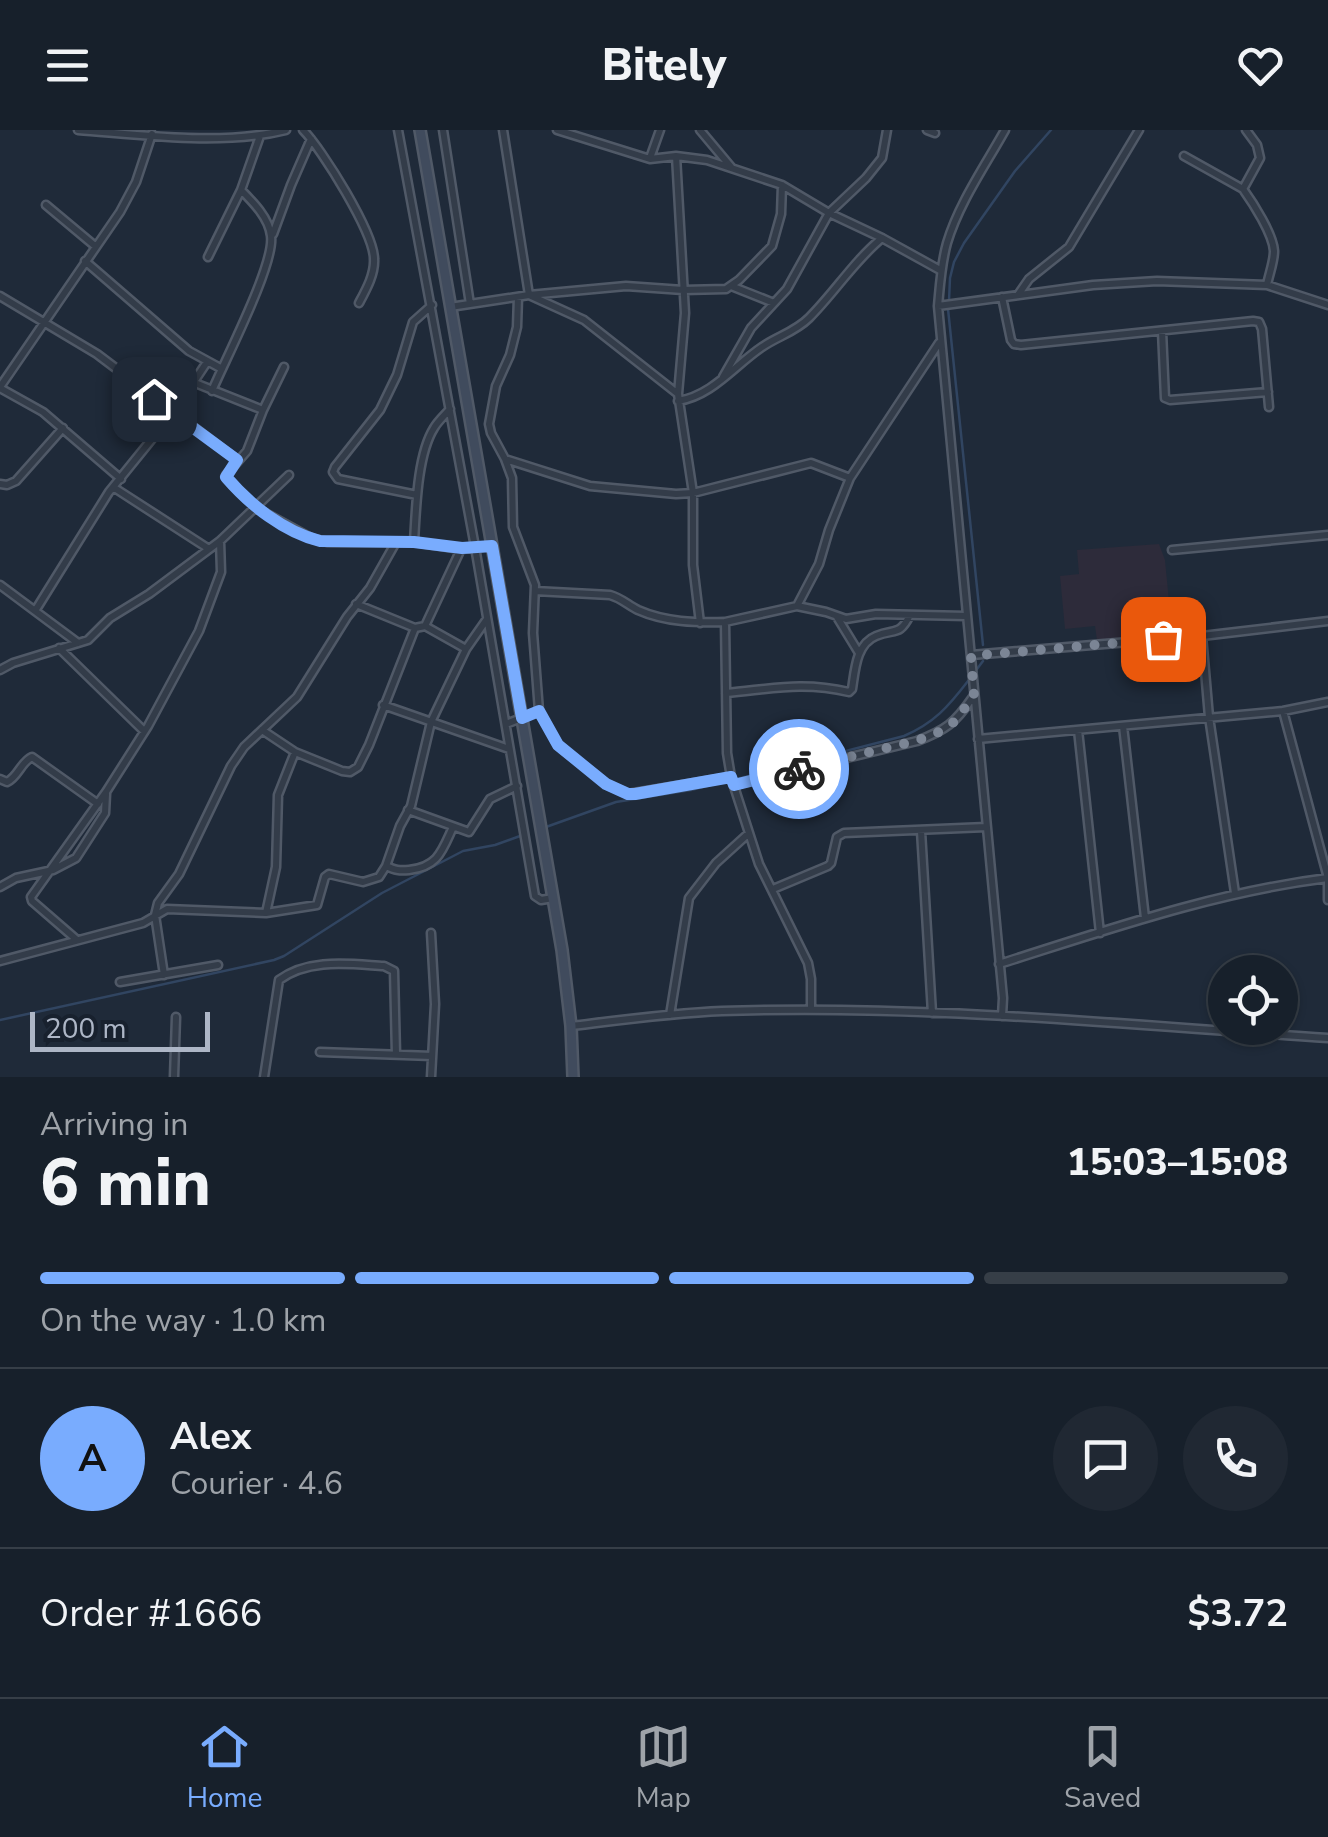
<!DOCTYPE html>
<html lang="en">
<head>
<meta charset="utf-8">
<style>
	body { margin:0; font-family:"Nunito Sans",sans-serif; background:#202833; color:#f1f3f6; height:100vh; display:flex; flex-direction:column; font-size:38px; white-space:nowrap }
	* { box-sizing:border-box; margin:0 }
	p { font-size:32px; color:#9ea3a9 }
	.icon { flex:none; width:55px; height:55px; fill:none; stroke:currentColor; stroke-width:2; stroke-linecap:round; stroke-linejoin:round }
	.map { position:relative; height:947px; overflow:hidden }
	.sheet { display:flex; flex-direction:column; background:#17202b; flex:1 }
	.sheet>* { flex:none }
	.buttons { position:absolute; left:1208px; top:825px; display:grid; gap:20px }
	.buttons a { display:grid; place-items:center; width:90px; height:90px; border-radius:50%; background:#17202b; box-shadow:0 2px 8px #0004,0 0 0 2px #363e47; font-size:50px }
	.scale { position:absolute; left:30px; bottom:25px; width:180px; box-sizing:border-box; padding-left:10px; border:5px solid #adb6c6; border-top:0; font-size:28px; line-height:35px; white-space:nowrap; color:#adb6c6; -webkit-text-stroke:8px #18212e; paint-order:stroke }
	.pin { position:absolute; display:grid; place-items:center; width:85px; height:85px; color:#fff; margin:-42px; border-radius:20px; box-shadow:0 5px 15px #0006 }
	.courier { position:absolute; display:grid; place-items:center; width:100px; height:100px; margin:-50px; border:8px solid #79acfe; border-radius:50%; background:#fff; color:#222; box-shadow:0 2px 12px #0007 }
	.overview em { font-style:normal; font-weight:800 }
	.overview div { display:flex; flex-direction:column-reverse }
	.overview { display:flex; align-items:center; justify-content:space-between; height:170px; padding:0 40px }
	h1 { font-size:65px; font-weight:800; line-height:75px }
	.bar { display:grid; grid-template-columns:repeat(4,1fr); gap:15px 10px; align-content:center; height:120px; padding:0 40px }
	.bar i { height:12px; border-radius:8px; background:#363e47 }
	.bar .current { background:#79acfe }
	.bar p { grid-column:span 4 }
	.line { display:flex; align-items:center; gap:25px; padding:0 40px; border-top:2px solid #363e47 }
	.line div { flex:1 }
	.round { display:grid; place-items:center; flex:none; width:105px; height:105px; border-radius:52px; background:#202833 }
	header { display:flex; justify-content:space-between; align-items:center; height:130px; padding:0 40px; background:#17202b; font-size:45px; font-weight:800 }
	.tab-bar { display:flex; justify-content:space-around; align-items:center; height:140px; border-top:2px solid #363e47; background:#17202b; font-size:28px; color:#9ea3a9 }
	.tab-bar a { display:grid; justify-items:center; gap:5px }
	.tab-bar .current { color:#79acfe }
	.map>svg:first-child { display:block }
</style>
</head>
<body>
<header><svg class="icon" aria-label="menu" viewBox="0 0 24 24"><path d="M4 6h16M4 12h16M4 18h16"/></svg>Bitely<svg class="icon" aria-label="heart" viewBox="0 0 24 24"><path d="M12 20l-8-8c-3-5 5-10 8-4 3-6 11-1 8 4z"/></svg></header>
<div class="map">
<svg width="1328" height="947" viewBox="0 0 1328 947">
	<rect width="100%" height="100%" fill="#1f2a39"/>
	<path fill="#2d2b3a" d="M1159,414L1165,430L1172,503L1097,510L1095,496L1065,499L1060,446L1079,444L1077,420Z"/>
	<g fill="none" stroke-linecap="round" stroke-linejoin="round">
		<path stroke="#314561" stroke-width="2.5" d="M949,171L950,148L954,132L964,113L1015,41L1051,0
			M948,179L983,515
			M977,539L983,531
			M737,649L904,606C934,593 948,577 968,551
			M546,697L616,672L691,660L727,651
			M0,890L274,830L284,826L382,763L463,721L495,715L520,706"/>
		<g stroke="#505967" stroke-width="11">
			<path id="street" d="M78,0C143,5 223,16 286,0
				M303,0C322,19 374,103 374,129C375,144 366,160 359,173
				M398,0L475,417L535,766L541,770L553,768
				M443,0L470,174
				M503,0L529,165L584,190L678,264
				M557,0L650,29L676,26L707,30L782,55L829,83L882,108L940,140
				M700,0L731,37
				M927,0L935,3
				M1246,0L1257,15L1260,28L1243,59C1253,73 1273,104 1274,121C1274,132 1269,144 1267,155
				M676,26L685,183L678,264L693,363V435L700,493
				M1184,26L1243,59
				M650,28L660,0
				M46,75L95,116
				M273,104L291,55L311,9
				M208,127L241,60
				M85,131L189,221L222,239
				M731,156L774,173
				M1018,165L1029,149L1069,117L1139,0
				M0,166L97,224L237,330
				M518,167L517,197L510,225L496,256L489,294L491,303L505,329L512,348L513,397L535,455L533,503L539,581L558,615L606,654L628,664L731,647
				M1002,167L1011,210L1014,214L1021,215L1253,191L1259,192L1262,199L1269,277
				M938,176L1093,155L1157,151L1267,155L1328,175
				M450,177L529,165L626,156L683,160L726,159L739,150L772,116L781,84L782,55
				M1162,201L1165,268L1170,270L1268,262
				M723,247L751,198L787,159L829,83L866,48L882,28L887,0
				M195,253L263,280L284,237
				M0,257L120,82L136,52L152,4
				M0,258L43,282L121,349
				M212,261C225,230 275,134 271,106C269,88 253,72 241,60L260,6
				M678,271C712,266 735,235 762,217C778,206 795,202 809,188C835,162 854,131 882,108
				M263,280L247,321L226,345L227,349L256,378L313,409L328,412H414L461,419L492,416
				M505,329L590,356L676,364L693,363L811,333L850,348
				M0,354L7,355L16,351L63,298
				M113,357L209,419
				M417,365L338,349L333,342L335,337L380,280L397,245L413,192L432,175
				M414,412C416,380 417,325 434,298C438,291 445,285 450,279
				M1172,420L1328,405
				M0,455L78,513
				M535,461L610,465C621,468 628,475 638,480C665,492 696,493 725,492
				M797,476L826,482L846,489L876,484L966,486
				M35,481L109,362L173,283L207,232
				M837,487L859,523
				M425,496L466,519
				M415,498L425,496L461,419
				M1202,506L1209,587L1235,763
				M59,518L144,601
				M971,525L1202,506L1328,491
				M0,540L13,533L88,510L110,488L149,464L220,411L289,345
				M726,563C772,559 802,551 849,562L852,559C855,540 856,514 876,506C895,498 899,507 910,485
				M383,575L509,619
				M1283,581L1328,748V770
				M506,594L539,581
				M1123,596L1145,788
				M262,600L295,622L342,641L350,642L358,637L369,615L415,498L356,474
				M1078,600L1100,803
				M978,609L1283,581L1328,572
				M0,649L7,652C18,647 21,632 32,627L98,674
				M734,655L917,611C946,600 955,593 973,567
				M408,680L469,702L490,669L517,656
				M921,701L932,883
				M386,736C395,740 399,741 409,740C438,737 442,721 453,697
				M0,757L16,748L53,740L76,728L105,683L106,664
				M773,759L828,736L831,733L837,707L844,703L986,697
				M266,783L276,737L278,665L295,622
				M431,803L435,874L431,947
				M77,810L32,771L31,767L106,662L148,596L199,501L221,442L220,411
				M0,831L143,793L167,779L266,783L317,775L325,747L329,744L363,752L379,747L386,736L400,696L411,676L431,592L466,519L487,489
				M999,834C1107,800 1215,762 1328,748
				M164,845L155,785L158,773L179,744L231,636L244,617L297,567L347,487L370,458L396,412
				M120,852L218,835
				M811,880V849L808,833L759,734L731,647L727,623L725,492L797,476L819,434L829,400L850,348L939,213
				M670,885L689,768L716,733L749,703
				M1002,886L1003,868L938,176C940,155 941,134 947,113C959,73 985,36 1005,0
				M571,896C621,890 672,883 722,881C924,874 1127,895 1328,908
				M320,922L432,926
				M174,947L176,887
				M264,947L279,850C309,828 349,834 384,836L394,841L396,924"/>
		</g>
		<g stroke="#505967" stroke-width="14">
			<path id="secondary" d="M420,0L562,820L571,896L573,947"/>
		</g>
		<use href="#street" stroke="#333c49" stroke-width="6"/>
		<use href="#secondary" stroke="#404b5d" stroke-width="9"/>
	</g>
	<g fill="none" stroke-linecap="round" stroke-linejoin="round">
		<path stroke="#7b8595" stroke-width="10" stroke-dasharray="0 18" d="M799,639L916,611L939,602L954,592L974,566L971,526L1163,509"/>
		<path stroke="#79acfe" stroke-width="12" d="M154,269L237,330L226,347C250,375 284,402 320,411L414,412L462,418L492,416L522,588L539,581L558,615L606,654L628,664H635L731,647L734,655L799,639"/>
	</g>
</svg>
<div class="buttons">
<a><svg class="icon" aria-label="locate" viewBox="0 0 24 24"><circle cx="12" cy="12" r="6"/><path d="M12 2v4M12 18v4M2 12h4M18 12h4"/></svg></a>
</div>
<div class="scale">200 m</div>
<div class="pin" style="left:1163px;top:509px;background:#ea580c"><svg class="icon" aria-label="bag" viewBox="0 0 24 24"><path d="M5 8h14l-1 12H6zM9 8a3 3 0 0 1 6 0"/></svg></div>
<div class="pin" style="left:154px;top:269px;background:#1f2937"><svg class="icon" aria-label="home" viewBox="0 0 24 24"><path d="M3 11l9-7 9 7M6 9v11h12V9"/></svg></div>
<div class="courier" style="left:799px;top:639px"><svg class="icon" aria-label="bike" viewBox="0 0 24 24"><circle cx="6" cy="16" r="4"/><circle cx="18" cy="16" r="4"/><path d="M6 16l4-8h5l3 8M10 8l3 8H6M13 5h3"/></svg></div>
</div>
<section class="sheet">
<div class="overview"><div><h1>6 min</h1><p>Arriving in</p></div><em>15:03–15:08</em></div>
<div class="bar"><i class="current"></i><i class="current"></i><i class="current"></i><i></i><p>On the way · 1.0 km</p></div>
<div class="line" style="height:180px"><b class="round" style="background:#79acfe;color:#111">A</b><div><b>Alex</b><p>Courier · 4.6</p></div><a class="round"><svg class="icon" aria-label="chat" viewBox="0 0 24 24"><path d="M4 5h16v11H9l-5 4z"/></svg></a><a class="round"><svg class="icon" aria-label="phone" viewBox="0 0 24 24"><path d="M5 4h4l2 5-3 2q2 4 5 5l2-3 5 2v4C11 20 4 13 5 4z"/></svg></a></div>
<div class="line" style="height:130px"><div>Order #1666</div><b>$3.72</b></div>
</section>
<nav class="tab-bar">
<a class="current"><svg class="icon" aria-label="home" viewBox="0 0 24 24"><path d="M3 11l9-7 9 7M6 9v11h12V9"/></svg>Home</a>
<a><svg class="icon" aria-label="map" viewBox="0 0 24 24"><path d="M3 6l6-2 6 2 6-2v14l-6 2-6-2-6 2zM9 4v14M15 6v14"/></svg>Map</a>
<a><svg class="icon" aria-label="saved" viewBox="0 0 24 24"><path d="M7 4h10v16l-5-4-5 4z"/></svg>Saved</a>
</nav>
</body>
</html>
